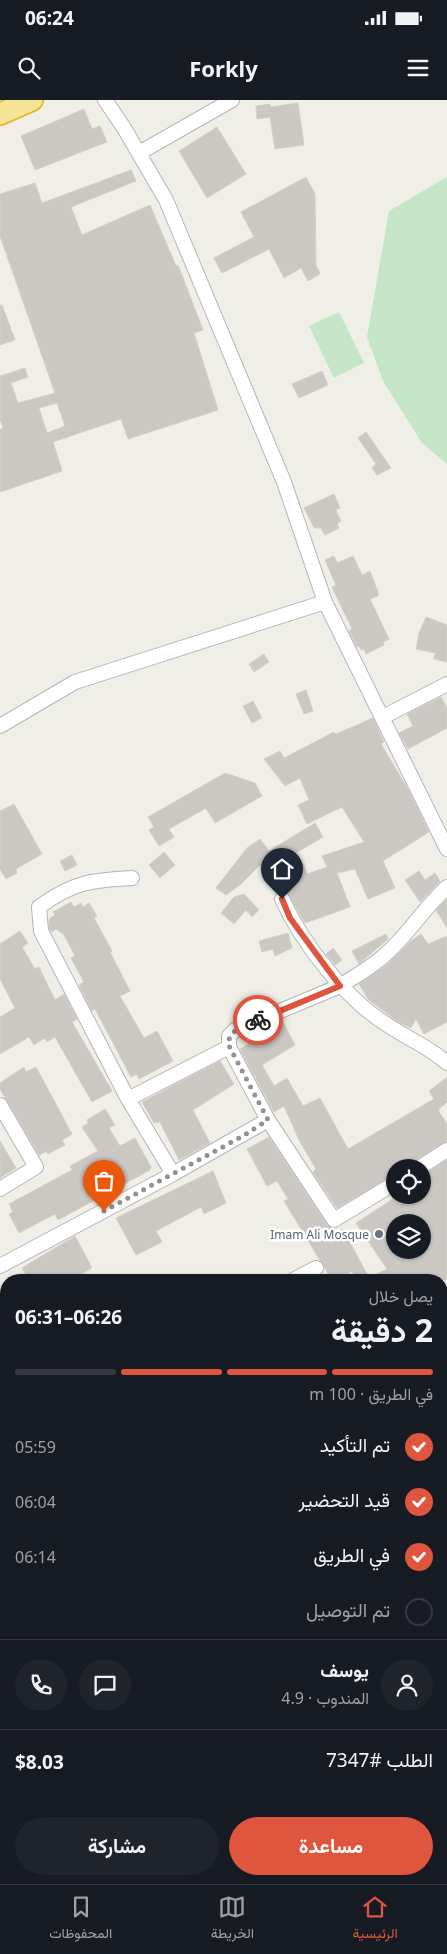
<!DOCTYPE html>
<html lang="ar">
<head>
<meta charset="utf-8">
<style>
	body { margin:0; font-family:"Noto Sans",Vazirmatn,sans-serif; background:#20242c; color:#f1f3f6; direction:rtl; height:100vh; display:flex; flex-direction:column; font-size:19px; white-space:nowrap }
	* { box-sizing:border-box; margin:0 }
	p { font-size:16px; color:#9ea1a6 }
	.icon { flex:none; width:28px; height:28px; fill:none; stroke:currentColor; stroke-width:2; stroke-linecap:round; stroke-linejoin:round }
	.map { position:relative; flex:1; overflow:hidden; direction:ltr }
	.side { position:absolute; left:0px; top:1174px; width:448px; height:611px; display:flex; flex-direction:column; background:#171b24; border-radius:20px 20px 0 0; box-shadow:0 1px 4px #0004; direction:rtl }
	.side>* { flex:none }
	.buttons { position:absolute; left:386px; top:1059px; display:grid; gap:10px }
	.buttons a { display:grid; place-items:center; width:45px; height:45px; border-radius:50%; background:#171b24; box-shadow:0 1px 4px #0004; font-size:25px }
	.pin { position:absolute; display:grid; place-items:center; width:42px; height:42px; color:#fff; margin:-51px -21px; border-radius:50% 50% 50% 0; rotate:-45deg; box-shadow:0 0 5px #0007 }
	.pin .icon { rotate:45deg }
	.courier { position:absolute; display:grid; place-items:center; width:50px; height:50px; margin:-25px; border:4px solid #df553d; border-radius:50%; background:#fff; color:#222; box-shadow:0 1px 6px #0007 }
	.headline em { font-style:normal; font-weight:700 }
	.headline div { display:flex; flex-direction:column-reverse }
	.headline { display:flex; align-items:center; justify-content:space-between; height:85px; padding:0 15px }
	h1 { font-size:32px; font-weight:700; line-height:38px }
	.bar { display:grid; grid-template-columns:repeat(4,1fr); gap:8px 5px; align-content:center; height:60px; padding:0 15px }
	.bar i { height:6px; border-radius:4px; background:#363941 }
	.bar .on { background:#df553d }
	.bar p { grid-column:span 4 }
	.line { display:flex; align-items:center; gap:12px; padding:0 15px; border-top:1px solid #363941 }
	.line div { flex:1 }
	.round { display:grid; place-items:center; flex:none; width:52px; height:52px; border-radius:26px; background:#20242c }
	ol { padding:0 15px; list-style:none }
	li { display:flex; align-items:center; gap:15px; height:55px }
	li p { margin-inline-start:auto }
	li .icon { padding:5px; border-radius:50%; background:#df553d; color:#fff; stroke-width:4 }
	li:last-child { color:#9ea1a6 }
	li i { width:28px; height:28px; border:2px solid #363941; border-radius:50% }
	.button { display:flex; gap:10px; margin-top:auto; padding:10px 15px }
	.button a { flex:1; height:58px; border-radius:30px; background:#df553d; color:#fff; font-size:20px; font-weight:700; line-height:58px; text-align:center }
	.button a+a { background:#20242c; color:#f1f3f6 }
	.status { display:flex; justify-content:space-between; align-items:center; height:35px; padding:0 25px; background:#171b24; direction:ltr }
	.status svg { height:14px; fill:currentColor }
	header { display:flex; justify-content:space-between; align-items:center; height:65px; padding:0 15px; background:#171b24; font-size:22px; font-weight:700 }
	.tabs { display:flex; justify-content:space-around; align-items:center; height:70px; border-top:1px solid #363941; background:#171b24; font-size:14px; color:#9ea1a6 }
	.tabs a { display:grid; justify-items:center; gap:2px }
	.tabs .on { color:#df553d }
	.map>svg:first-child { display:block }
</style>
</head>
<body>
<div class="status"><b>06:24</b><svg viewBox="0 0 49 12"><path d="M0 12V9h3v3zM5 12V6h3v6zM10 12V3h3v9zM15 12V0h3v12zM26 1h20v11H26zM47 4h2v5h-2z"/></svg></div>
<header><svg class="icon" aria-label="menu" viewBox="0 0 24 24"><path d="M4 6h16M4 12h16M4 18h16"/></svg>Forkly<svg class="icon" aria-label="search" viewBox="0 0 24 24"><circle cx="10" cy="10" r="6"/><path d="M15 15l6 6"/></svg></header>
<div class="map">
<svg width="447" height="1784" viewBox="0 0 447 1784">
	<rect width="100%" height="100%" fill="#efeee7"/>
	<path fill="#c5e5c7" d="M447,77V364L422,343L383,281L367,237L389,111Z
		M339,212L364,263L334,278L309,226Z"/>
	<path fill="#cbc8c4" stroke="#d4d0c5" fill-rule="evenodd" d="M298,3L304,45L275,49L270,17L257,19L256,6L270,4L271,7Z
		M84,9L92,29L100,26L107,42L35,70L21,36Z
		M217,27L246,74L207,98L179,51Z
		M131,70L136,81L71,107L82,135L150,105L176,166L178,165L203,230L194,233L218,310L128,339L121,319L53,342L62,371L0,392V330L3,328L0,319V276L25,268L28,277L11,283L18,303L55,293L0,136V94L35,83L42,103ZM57,303L65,326L47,333L39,308Z
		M306,77L315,94L316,165L320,174L308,181L301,168L284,178L269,149L222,173L214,158L254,137L241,112Z
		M0,205H2L15,240L0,245Z
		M322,271L328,285L299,298L292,284Z
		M366,332L391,368L377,375L372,368L376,364L358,338Z
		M334,394L340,408L336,410L341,421L337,424L339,428L325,435L321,428H314L304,408Z
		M334,456L337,463L353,456L362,475L370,471L378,492V496L370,499L389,539L383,542L384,545L366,554L364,549L361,550L359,546L357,547L349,531L352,529L332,487L336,485L325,460Z
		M426,517L447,525V562L434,559L435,553L416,549L419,533Z
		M264,554L269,562L254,572L249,564Z
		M306,590L313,611L304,614L296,594Z
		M441,597L447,608V628L408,649L399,633L413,626L407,614Z
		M253,601L262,618L252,623L243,606Z
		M373,618L384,642L381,644L409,691L429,732L383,761L395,788L368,799L355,769L337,773L350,807L305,823L286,791L282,780L292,777L286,768L303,763L307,774L327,767L322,756L364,742L342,707L307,724L298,705L309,700L300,678L285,686L264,659L280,651L284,658L334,632L336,634Z
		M225,673L255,683L262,696L215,723L206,708L169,729L174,737L159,746L149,730L154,727L148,717Z
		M14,704L42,754L16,769L17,773L6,779L0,769V711Z
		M315,723L323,737L282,761L280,757L262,769L260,765L241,784L226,795L216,788L247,748L260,739L269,751Z
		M164,752L175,765L160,778L149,765Z
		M72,755L77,765L65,771L60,761Z
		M419,771L425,780L435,773L440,781L420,802L405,780Z
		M244,794L259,810L252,817L246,810L234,824L221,813L234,797Z
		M447,799V828L436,810Z
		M71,802L74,807L81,803L83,807L89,803L97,816L94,818L112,851L110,852L130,891L120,896L144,938L157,931L173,961L139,979L137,974L131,977L95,909L92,911L79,885L84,882L71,858L75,856L64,835L56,829L52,832L49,828V819L55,815L53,812Z
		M20,831L28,843L22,847L35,869L39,867L55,900L64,894L77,919L72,922L112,991L92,1002L55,937L47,942L45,938L34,945L29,937L0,954V917L15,908L0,879V844Z
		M288,833L292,848L275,856L273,849L262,852L259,841Z
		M386,834L388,839L359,864L352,851Z
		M421,834L428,844L447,836V922L424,934L416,919L411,928L398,922L368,899L359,884L387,865L411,841Z
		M333,848L342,860L335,865L326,854Z
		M283,922L295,945L262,965L274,986L287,978L303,1006L320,998L348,1049L434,999L429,991L447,977V1002L438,1010L447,1024V1041L414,1061L410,1068H395V1074L337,1108L313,1072L316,1069L299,1040L284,1006L274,1012L240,949Z
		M220,961L234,984L193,1010L210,1043L179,1060L160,1022L154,1023L142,1002Z
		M24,967L26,972L36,967L72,1034L62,1040L65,1045L48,1054L47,1051L39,1055L0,989V983Z
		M105,1009L115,1025L109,1028L120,1046L135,1038L151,1067L150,1070L58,1120L55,1114L19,1133L9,1114L13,1112L9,1104L72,1070L70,1066L98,1051L82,1027L88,1023L87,1020Z
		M269,1037L327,1125L335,1128L338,1132L343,1129L369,1178L387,1169L356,1123L393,1099L392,1095H422V1076L447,1060V1180H407L403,1173L393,1180H356L352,1171L338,1180H332L284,1101L288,1099L277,1081L267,1086L247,1049ZM395,1122H422V1150H395Z
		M0,1041L16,1068L0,1078Z
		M213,1071L226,1103L204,1114L201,1107L156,1131L162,1142L136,1155L116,1118Z
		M75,1136L92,1168L77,1176L79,1180H29L22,1168Z"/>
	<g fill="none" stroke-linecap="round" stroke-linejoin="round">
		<g stroke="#b4b6ba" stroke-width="16">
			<path id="minor" d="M105,0L124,28L166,100L284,382L325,502L447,749
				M139,53L232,0
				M383,617L447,584
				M0,626L75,582L325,502
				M132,778C92,780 73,782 39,807L41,831L128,999L173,1074
				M282,799C302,843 345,898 386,924C406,938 428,946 447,963
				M128,999L229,947
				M0,1005L36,1067L0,1089
				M268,1020L334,1120L395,1083
				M419,1068L447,1050
				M0,1166L173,1074L268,1020L229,947V936L235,930L340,886C355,876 374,866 387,853C409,833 425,807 447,787
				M293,1180L316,1168
				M0,1201L6,1208
				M0,1498L6,1497
				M441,1524H447
				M441,1568L447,1552
				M0,1596L6,1595
				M0,1720L6,1719"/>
		</g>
		<g stroke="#e7b20f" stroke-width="24">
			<path id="highway" d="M0,14L32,0
				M441,1742L447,1744
				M391,1784L396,1779"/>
		</g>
		<use href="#minor" stroke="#fff" stroke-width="14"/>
		<use href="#highway" stroke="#f6e496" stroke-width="21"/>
	</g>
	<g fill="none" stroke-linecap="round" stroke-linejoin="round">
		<path stroke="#919293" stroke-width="5" stroke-dasharray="0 9" d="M104,1111L243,1036L268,1020L228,944C230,928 245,926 258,920"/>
		<path stroke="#df553d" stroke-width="6" d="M258,920L340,886L290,818L282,799"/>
	</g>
	<circle fill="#6b7280" stroke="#fff" stroke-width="2" cx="379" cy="1134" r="5"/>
	<g text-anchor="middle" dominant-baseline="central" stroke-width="5" stroke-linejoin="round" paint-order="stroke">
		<g font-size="12" fill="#5b616d" stroke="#fff" text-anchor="end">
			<text x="369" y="1134">Imam Ali Mosque</text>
		</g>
	</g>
</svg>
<div class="buttons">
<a><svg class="icon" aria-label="locate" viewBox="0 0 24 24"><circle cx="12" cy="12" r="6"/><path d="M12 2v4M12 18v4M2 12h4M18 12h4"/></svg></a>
<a><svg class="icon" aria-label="layers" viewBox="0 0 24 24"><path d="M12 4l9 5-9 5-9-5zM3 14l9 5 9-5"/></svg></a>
</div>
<div class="pin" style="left:104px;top:1111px;background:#ea580c"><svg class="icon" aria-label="bag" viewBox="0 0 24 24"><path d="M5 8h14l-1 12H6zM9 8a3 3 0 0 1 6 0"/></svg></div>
<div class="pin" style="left:282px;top:799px;background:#1f2937"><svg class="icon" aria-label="home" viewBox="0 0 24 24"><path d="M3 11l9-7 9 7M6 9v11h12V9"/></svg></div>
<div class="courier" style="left:258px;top:920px"><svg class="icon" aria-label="bike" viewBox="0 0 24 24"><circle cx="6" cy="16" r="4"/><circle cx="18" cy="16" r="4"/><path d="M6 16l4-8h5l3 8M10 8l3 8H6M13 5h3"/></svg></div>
<section class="side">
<div class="headline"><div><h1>2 دقيقة</h1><p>يصل خلال</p></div><em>06:26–06:31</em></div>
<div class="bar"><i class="on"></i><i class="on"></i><i class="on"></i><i></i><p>في الطريق · 100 m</p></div>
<ol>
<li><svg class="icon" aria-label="check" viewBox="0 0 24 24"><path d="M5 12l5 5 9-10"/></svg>تم التأكيد<p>05:59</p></li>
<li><svg class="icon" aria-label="check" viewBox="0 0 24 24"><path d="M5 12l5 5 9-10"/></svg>قيد التحضير<p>06:04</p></li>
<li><svg class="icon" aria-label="check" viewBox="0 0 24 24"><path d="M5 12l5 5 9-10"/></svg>في الطريق<p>06:14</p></li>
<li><i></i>تم التوصيل</li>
</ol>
<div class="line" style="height:90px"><a class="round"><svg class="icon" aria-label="person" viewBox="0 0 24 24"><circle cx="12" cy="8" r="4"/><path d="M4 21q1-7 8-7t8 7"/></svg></a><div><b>يوسف</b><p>المندوب · 4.9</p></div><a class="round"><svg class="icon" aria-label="chat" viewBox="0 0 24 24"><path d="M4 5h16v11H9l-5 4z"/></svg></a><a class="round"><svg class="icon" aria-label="phone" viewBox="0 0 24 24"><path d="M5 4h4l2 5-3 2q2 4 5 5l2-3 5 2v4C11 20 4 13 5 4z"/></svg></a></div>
<div class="line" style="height:65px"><div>الطلب #7347</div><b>$8.03</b></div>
<div class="button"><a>مساعدة</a><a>مشاركة</a></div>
</section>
</div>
<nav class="tabs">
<a class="on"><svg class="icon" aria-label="home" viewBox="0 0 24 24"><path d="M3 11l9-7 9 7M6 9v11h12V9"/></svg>الرئيسية</a>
<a><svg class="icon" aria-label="map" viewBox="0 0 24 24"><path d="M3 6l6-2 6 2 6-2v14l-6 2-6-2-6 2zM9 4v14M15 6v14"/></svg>الخريطة</a>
<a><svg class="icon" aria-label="saved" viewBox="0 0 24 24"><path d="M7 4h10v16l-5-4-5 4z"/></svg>المحفوظات</a>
</nav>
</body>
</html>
